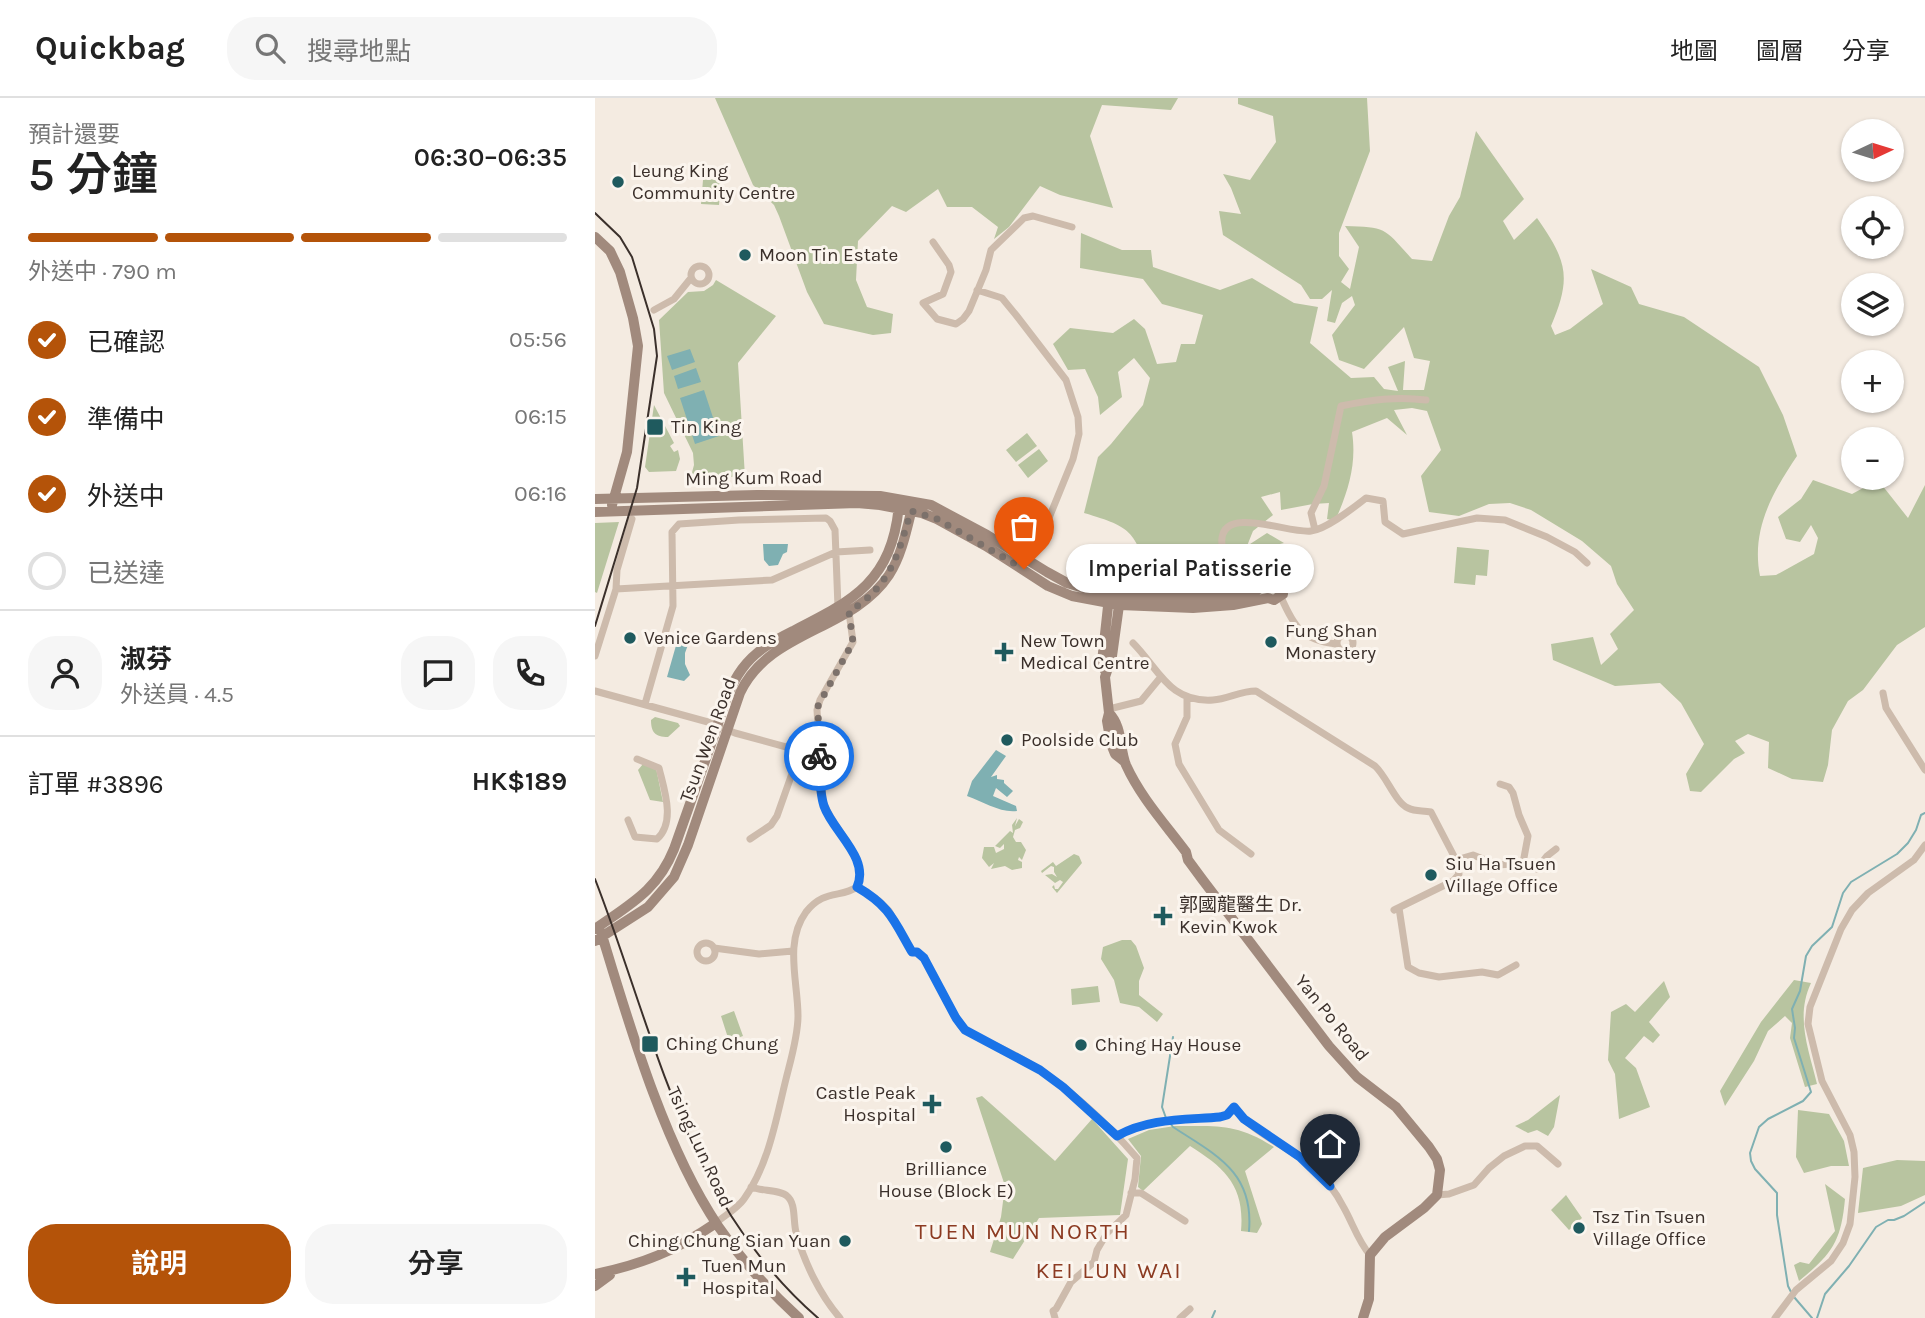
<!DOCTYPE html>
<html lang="zh-TW">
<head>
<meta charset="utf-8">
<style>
	body { margin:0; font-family:Karla,"Noto Sans TC",sans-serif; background:#f6f6f6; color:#222; height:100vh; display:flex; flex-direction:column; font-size:26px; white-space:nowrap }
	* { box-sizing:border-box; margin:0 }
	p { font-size:23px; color:#767676 }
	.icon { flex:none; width:38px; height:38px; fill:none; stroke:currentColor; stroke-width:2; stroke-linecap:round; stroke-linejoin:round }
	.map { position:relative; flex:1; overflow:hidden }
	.details { display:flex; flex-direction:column; background:#fff; width:595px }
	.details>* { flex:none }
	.needle { width:46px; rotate:86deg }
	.controls { position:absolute; left:1246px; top:21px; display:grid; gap:14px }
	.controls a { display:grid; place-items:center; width:63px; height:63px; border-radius:50%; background:#fff; box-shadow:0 2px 5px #0004; font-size:35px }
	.pin { position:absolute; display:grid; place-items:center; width:60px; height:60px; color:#fff; margin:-72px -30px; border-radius:50% 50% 50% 0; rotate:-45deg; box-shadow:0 0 7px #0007 }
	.pin .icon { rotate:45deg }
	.courier { position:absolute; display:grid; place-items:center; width:70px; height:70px; margin:-35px; border:5px solid #1a73e8; border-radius:50%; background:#fff; color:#222; box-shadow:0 2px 9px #0007 }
	.bubble { position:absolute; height:49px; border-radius:24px; background:#fff; box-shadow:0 2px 5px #0004; font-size:23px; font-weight:600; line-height:49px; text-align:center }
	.headline em { font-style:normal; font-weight:600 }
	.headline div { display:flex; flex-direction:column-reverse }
	.headline { display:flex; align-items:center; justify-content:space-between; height:119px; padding:0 28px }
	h1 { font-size:46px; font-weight:600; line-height:52px }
	.bar { display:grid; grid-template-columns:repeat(4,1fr); gap:10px 7px; align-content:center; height:84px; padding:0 28px }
	.bar i { height:9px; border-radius:5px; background:#e0e0e0 }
	.bar .selected { background:#b45309 }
	.bar p { grid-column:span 4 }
	.line { display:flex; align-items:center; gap:18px; padding:0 28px; border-top:2px solid #e0e0e0 }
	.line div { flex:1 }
	.round { display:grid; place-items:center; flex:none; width:74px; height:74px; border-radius:28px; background:#f6f6f6 }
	ol { padding:0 28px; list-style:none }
	li { display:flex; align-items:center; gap:21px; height:77px }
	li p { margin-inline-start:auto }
	li .icon { padding:7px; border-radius:50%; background:#b45309; color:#fff; stroke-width:4 }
	li:last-child { color:#767676 }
	li i { width:38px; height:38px; border:4px solid #e0e0e0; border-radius:50% }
	.action { display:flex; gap:14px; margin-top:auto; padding:14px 28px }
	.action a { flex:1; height:80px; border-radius:28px; background:#b45309; color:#fff; font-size:28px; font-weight:600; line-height:80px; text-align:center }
	.action a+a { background:#f6f6f6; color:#222 }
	header { display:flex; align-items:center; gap:42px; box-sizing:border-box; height:98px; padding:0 35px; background:#fff; border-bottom:2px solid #e0e0e0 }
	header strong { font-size:33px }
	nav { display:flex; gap:38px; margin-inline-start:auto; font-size:24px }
	.search { width:490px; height:63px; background:#f6f6f6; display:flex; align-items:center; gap:18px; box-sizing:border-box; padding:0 24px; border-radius:28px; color:#767676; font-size:26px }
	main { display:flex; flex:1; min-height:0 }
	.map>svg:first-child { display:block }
</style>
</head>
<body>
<header>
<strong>Quickbag</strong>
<div class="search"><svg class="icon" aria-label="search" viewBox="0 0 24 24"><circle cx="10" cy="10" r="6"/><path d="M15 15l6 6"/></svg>搜尋地點</div>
<nav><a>地圖</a><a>圖層</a><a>分享</a></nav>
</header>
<main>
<section class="details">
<div class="headline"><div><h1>5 分鐘</h1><p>預計還要</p></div><em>06:30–06:35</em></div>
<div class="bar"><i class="selected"></i><i class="selected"></i><i class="selected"></i><i></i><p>外送中 · 790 m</p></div>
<ol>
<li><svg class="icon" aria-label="check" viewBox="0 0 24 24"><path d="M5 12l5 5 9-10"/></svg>已確認<p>05:56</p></li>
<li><svg class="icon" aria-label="check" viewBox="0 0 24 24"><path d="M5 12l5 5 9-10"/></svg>準備中<p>06:15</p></li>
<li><svg class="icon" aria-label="check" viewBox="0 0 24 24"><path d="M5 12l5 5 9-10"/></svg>外送中<p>06:16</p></li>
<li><i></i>已送達</li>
</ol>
<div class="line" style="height:126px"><a class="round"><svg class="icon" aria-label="person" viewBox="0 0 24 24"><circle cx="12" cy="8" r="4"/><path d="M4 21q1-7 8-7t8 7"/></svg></a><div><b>淑芬</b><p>外送員 · 4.5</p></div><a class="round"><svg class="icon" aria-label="chat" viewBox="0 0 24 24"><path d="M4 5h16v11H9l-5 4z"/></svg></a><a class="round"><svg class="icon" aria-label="phone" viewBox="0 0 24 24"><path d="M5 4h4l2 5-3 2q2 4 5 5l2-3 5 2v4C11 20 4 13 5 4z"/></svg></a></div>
<div class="line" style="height:91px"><div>訂單 #3896</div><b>HK$189</b></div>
<div class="action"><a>說明</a><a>分享</a></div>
</section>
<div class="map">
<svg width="1330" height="1220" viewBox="0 0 1330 1220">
	<rect width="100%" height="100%" fill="#f4ebe1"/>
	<path fill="#b8c4a0" d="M120,0H583L576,12L507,7L495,38L518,110L465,97L445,88L414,129L399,141L403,129L377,109H352L343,91L311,114L297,108L263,143L261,182L272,209L298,216L296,235L278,237L229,226L212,194L184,118L179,107L158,87Z
		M643,0H772L775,53L744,135V158L754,171L746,184L755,191L764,149L750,128C792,129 789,130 817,161L837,163L854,118L865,99L881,33L929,101L908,123L919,142L942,120C972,163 977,179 956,228L960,237L975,231L1008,206L996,171L1036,189L1044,206L1089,219L1164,269L1188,317L1202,358C1177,395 1156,432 1165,478L1181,477L1219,456L1223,440L1216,427L1205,444L1191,441L1183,419L1206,401L1218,382L1257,396L1283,382L1313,420L1330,387V529L1302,547L1268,592L1253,603L1237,632L1233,667L1228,684L1197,681L1173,670L1174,644L1153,636L1140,643L1150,655L1139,661L1106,694L1095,693L1091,676L1109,646L1086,605L1065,585L1020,588L958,562L956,546L998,539L1006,567L1023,551L1015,536L1039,512L1022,486L1016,468L987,443L936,412L915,405L894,406L864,418L834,414L826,378L846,352L832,313L817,310L799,312L812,337L792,320L757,334C762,366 753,394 740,423L732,421L734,405L718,406L686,412L685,394L666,399L678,417L658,433L652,448L672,435L689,445L645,456L594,476L557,478C536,433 540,430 489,415L503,359L516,346L548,307L555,280L539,260L523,274L527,299L505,317L503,299L490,271L473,272L458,246L475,230L518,235L539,221L550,231L562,266L581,264L586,246H600L608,217L567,206L548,181L485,170L486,135L527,152H556L558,169L625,192L657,180L699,205L723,209L715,245L756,280L779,279L789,291L803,293L793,269L810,263L808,292H829L835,263L819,260L809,229L769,271L744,262L737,237L760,207L757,198L747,205L740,225L732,223L737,192L727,201H715L706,187L628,137L624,113L646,116L636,90L628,76L655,82L681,44L678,18L643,6Z
		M109,70L127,71L124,107L106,106Z
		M121,182L181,218L143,265L150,379L96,378L99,367L98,355L69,295L64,222L93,194L109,193L118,187Z
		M59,307L79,345L75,348L79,354L83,352L85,361L81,373L54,374L50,369Z
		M432,335L442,348L421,364L411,352Z
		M444,351L453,363L433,380L423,367Z
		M24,424L2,495L0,494V425Z
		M862,449L894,452L892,478L881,477L880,487L859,485Z
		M60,619L83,625L85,628L73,639C60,639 56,634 56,622Z
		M48,666L61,670L68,704L55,702L43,672Z
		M422,720L420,728L424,721L428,724L425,730L420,732L418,739L421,744H426L431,752L427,762L424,759L423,762L427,764V770L417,772L410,768L396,771L399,765L394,769L387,760L389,749H399L401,755L409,751V746L405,750L400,748L415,733L418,735L417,727Z
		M479,756L484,758L487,765L462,795L457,789L459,787L460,791H463L468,784L465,782L460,785L450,777L457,776L462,779L459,774V769L456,768L447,775L446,773L458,764L461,768Z
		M527,842H536L541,848L549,870L544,883V897L568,916L562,924L544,909L525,905L519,882L506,861L508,849Z
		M1199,882L1216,885C1200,919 1214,952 1222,986L1210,989L1195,940L1197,925L1190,918L1173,933L1159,963L1130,1008L1125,993L1166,924Z
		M1069,883L1075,899L1054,924L1065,937L1058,945L1049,938L1030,960L1041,970L1055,1009L1024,1021L1020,976L1013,962L1016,914L1031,906L1040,914Z
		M503,888L505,904L477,907L476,891Z
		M139,913L148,938L134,943L126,918Z
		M965,997L959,1029L953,1038L942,1032L933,1035L920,1028L933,1022Z
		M387,998L460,1063L497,1021L533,1061L525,1117L444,1120L418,1161L395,1154L406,1119L410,1088L381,1000Z
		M1203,1012L1234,1016L1249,1043L1254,1068H1236L1209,1075L1201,1059Z
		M580,1028C622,1028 642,1025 679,1049L650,1073L667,1126L662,1135L646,1133C650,1088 630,1070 595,1048L548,1093L543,1089L546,1058L533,1041L554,1032Z
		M1302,1062L1330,1063V1097L1306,1108L1263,1115L1268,1070Z
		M1230,1086L1250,1101C1246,1144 1237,1156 1204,1183L1199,1167L1205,1164L1214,1166L1240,1133Z
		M971,1097L987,1120L974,1132L956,1112Z"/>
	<path fill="#7fb0b2" d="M95,251L100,264L77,272L72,258Z
		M101,270L106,284L83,291L79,278Z
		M109,292L124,338L100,346L85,300Z
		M168,446H193L192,454L188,456L183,467L174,468L169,462Z
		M85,540H90L94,544L90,555V566L95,577L89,583L72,579L82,544Z
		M401,652L411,658L396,679L402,677V681L409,682V685L418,693L412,699L401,690L398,698L421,708L422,713C405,715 389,704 372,698L377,683Z"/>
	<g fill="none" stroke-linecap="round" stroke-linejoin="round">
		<path stroke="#7fb0b2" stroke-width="2" d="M571,1020L567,1009L578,939
			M575,1025L578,1029C621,1057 659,1074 654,1133
			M1196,1194L1193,1188L1182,1117V1095L1160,1071L1156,1063L1155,1055L1164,1029L1173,1021L1208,1003L1216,994L1199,940L1200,930L1197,911L1205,893L1211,858L1217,848L1237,829L1248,795L1256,784L1302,756L1313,745L1321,732L1326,717L1330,715
			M1199,1199L1217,1220
			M617,1220L620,1213
			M1222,1220L1230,1196L1254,1168L1281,1129L1293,1122H1299L1309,1118L1330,1104"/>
		<path stroke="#cdbbac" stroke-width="7" d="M338,144L354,167L356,174L348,196L328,205L342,221L361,226L368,221L374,213L391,172L396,152L429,120L438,118L477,129
			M96 177a9 9 0 1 1 18 0a9 9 0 1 1-18 0Z
			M382,192L407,200L421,217L471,282L483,319L484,336L478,361L454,420L433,464
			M59,212L79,201L96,180
			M720,432L716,415L729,388L746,308C775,302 802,298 831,302
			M422,459L444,434
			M681,482L683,473L678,464L652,460L633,466C629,458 626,448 627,440C631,408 695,436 716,433C732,431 758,410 771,400L788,403L790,424L808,436L882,420L910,422L952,439L980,454L992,465
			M21,491L177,482L241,454L275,452
			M686,499C699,529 707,542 741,546
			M254,514L258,544L225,602L222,612L228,702C235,730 275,758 262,789
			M742 545a8 8 0 1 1 16 0a8 8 0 1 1-16 0Z
			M538,545C564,571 574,605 618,602C633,601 645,593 661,593L780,668C792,679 800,704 813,710C821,714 828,712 836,714L861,762L864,776L858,783L799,812
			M0,558L21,491L22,472L37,421
			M0,593L113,624L140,635L224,658
			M1288,595L1291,610L1330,672
			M592,600V619L580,646L584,666L624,732L656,756
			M50,606L78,508L77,434L84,426L144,422L231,420L235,423L240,432L243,509
			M514,611L546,603L565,580
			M905,686L914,689L918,695L924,717L933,738L928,765
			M33,722L40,739L62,741C81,724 69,691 64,670L42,661
			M155,741L176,727L182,718L205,653
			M861,762L878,757L903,767L930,765L942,771L952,758L961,751
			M262,789L284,803L294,813L317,854H322L329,860L365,927L370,932C390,944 412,952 432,964C473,989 511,1024 542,1060L540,1081L531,1117L512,1135L502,1152L499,1164L476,1184L461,1211L458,1213L460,1220
			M804,810L813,869L824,875L844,879L887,874L903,877L921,867
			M102 854a9 9 0 1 1 18 0a9 9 0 1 1-18 0Z
			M119,850L164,856L198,853
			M522,1038C554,1020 589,1021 625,1019L632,1017L639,1009C651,1031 695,1050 716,1068C729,1079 741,1094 749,1110C758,1126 763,1143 775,1157
			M156,1089C166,1093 186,1092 192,1098C201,1105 198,1123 201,1134C209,1164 225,1197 245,1220
			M536,1095H546L590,1123
			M842,1097L854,1096L879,1087L894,1070L909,1058L930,1048H942L963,1066
			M121,1125C130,1117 142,1111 149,1101C174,1066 181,1021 191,981C196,961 203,938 203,918C203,884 189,844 211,814C229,791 246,800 262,789
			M585,1220L595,1211
			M1180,1220L1201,1192L1236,1163L1248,1145L1255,1126L1260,1079L1259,1054L1255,1037L1227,983L1213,926L1215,909L1246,831L1257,812L1273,795L1319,762L1330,747"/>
		<path stroke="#a18a7d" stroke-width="10" d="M0,139L15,153L25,174L38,220L43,248L32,354L17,407
			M0,401L162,397L285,398L336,407L392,437L452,474L472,485L502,494L540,499L604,500L656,496L679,481L687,486L688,496L679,502L673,500L638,507L598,510L525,507L477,498L453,488L391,448L342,421L327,415L285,407L262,405L0,414
			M525,500L517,558L510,579L514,615L512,623L516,646L520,656L530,664
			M510,573L507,564L514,499
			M514,615C528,629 524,650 531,667C546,700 571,727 591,754L593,762L607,781L734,948L762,979L801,1009L834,1049L842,1061L845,1072L842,1097L829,1110L790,1139L775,1157L774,1201L768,1220
			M0,831C35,806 62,793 79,751C93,712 106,674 120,635C127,613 133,590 147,571C160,553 178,543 198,533C259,502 297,483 304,407
			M6,834C34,926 69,1048 123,1128C146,1161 174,1193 204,1220
			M0,843L53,809L79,779L93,747L145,595C174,532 257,533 294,477C307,457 312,430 318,406
			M0,1176C48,1166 80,1153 121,1125
			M0,1188L15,1177"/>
		<path stroke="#3b302b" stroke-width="2" d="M0,115L25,139L37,159L59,231L62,258L42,390L0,528
			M0,781C61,938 90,1105 223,1220"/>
	</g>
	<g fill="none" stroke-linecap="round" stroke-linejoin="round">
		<path stroke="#7c716b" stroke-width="7" stroke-dasharray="0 12.6" d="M224,658L223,608L258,544L254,514C296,486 302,460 316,413L342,421L429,471"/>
		<path stroke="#1a73e8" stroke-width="9" d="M224,658C225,674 224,693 229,708C238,734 275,760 262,789C295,808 299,823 317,854H322L329,860L361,920L370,932L445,972L468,989L522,1038C554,1020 589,1022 625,1019L632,1017L639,1009L649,1021L705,1059L735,1088"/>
	</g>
	<g fill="#1f5a5e" stroke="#fbf5ee" stroke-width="2.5">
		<circle cx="23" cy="84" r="7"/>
		<circle cx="150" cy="157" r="7"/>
		<rect x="51" y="320" width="18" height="18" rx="3.5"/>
		<circle cx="35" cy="540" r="7"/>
		<circle cx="676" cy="544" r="7"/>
		<path d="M405.5 543.5h7v7h7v7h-7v7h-7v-7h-7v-7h7z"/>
		<circle cx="412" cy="642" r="7"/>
		<circle cx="836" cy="777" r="7"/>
		<path d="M564.5 807.5h7v7h7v7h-7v7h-7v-7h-7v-7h7z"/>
		<rect x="46" y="937" width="18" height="18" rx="3.5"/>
		<circle cx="486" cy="947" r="7"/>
		<path d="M333.5 995.5h7v7h7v7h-7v7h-7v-7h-7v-7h7z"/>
		<circle cx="351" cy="1049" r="7"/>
		<circle cx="984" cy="1130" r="7"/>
		<circle cx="250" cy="1143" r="7"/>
		<path d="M87.5 1168.5h7v7h7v7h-7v7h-7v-7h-7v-7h7z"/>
	</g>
	<g text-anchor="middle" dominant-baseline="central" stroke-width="6" stroke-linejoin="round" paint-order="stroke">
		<g font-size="19" fill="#3b302b" stroke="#fbf5ee" text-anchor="start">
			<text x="37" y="73">Leung King<tspan x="37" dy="22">Community Centre</tspan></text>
			<text x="164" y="157">Moon Tin Estate</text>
			<text x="76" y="329">Tin King</text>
			<text x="690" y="533">Fung Shan<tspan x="690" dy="22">Monastery</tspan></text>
			<text x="49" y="540">Venice Gardens</text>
			<text x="425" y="543">New Town<tspan x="425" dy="22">Medical Centre</tspan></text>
			<text x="426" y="642">Poolside Club</text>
			<text x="850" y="766">Siu Ha Tsuen<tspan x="850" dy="22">Village Office</tspan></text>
			<text x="584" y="807">郭國龍醫生 Dr.<tspan x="584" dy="22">Kevin Kwok</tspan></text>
			<text x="71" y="946">Ching Chung</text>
			<text x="500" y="947">Ching Hay House</text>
			<text x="321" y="995" text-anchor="end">Castle Peak<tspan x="321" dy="22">Hospital</tspan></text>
			<text x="351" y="1071" text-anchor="middle">Brilliance<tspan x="351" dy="22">House (Block E)</tspan></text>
			<text x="998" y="1119">Tsz Tin Tsuen<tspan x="998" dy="22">Village Office</tspan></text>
			<text x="236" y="1143" text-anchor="end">Ching Chung Sian Yuan</text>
			<text x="107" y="1168">Tuen Mun<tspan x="107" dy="22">Hospital</tspan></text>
		</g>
		<g font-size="19" fill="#3b302b" stroke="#fbf5ee">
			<text transform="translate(159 380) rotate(-1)">Ming Kum Road</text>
			<text transform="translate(113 642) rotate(-70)">Tsun Wen Road</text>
			<text transform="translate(737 920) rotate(51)">Yan Po Road</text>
			<text transform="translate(105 1049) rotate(65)">Tsing Lun Road</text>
		</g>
		<g font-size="23" letter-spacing="2" fill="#8c3b22" stroke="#fbf5ee">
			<text x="428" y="1133">TUEN MUN NORTH</text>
			<text x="514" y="1172">KEI LUN WAI</text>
		</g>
	</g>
</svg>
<div class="controls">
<a><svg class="needle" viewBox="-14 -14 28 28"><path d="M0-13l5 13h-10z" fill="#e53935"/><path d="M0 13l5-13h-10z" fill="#767676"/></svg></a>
<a><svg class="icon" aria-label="locate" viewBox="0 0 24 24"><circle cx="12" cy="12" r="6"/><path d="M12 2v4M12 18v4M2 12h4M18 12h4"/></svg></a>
<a><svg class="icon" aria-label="layers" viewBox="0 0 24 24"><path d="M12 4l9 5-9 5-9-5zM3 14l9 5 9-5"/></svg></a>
<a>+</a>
<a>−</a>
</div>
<div class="pin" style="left:429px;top:471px;background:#ea580c"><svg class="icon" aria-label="bag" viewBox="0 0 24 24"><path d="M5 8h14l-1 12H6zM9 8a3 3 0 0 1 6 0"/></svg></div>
<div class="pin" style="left:735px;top:1088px;background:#1f2937"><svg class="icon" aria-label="home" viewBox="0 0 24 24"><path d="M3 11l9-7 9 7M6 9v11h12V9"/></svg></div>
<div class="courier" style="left:224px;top:658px"><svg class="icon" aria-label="bike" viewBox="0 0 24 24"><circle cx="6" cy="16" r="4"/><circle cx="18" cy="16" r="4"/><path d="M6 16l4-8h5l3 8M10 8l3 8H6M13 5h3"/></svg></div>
<div class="bubble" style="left:471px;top:446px;width:248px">Imperial Patisserie</div>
</div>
</main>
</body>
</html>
